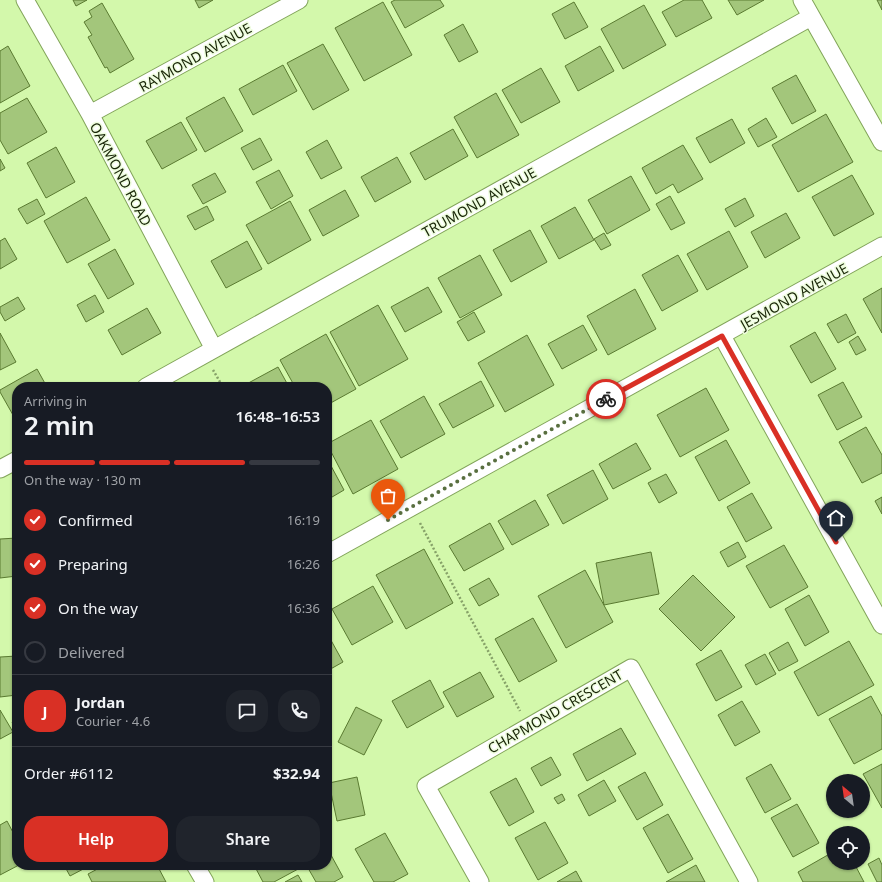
<!DOCTYPE html>
<html lang="en">
<head>
<meta charset="utf-8">
<style>
	body { margin:0; font-family:"Noto Sans",sans-serif; background:#20242c; color:#f1f3f6; height:100vh; display:flex; flex-direction:column; font-size:15px; white-space:nowrap }
	* { box-sizing:border-box; margin:0 }
	p { font-size:13px; color:#9ea1a6 }
	.icon { flex:none; width:22px; height:22px; fill:none; stroke:currentColor; stroke-width:2; stroke-linecap:round; stroke-linejoin:round }
	.map { position:relative; flex:1; overflow:hidden }
	.drawer { position:absolute; left:12px; top:382px; width:320px; height:488px; display:flex; flex-direction:column; background:#171b24; border-radius:16px; box-shadow:0 1px 3px #0004 }
	.drawer>* { flex:none }
	.needle { width:26px; rotate:331deg }
	.fabs { position:absolute; left:826px; top:774px; display:grid; gap:8px }
	.fabs a { display:grid; place-items:center; width:44px; height:44px; border-radius:50%; background:#171b24; box-shadow:0 1px 3px #0004; font-size:20px }
	.pin { position:absolute; display:grid; place-items:center; width:34px; height:34px; color:#fff; margin:-41px -17px; border-radius:50% 50% 50% 0; rotate:-45deg; box-shadow:0 0 4px #0007 }
	.pin .icon { rotate:45deg }
	.courier { position:absolute; display:grid; place-items:center; width:40px; height:40px; margin:-20px; border:3px solid #d93025; border-radius:50%; background:#fff; color:#222; box-shadow:0 1px 5px #0007 }
	.head em { font-style:normal; font-weight:600 }
	.head div { display:flex; flex-direction:column-reverse }
	.head { display:flex; align-items:center; justify-content:space-between; height:68px; padding:0 12px }
	h1 { font-size:26px; font-weight:600; line-height:30px }
	.bar { display:grid; grid-template-columns:repeat(4,1fr); gap:6px 4px; align-content:center; height:48px; padding:0 12px }
	.bar i { height:5px; border-radius:3px; background:#363941 }
	.bar .on { background:#d93025 }
	.bar p { grid-column:span 4 }
	.line { display:flex; align-items:center; gap:10px; padding:0 12px; border-top:1px solid #363941 }
	.line div { flex:1 }
	.round { display:grid; place-items:center; flex:none; width:42px; height:42px; border-radius:16px; background:#20242c }
	ol { padding:0 12px; list-style:none }
	li { display:flex; align-items:center; gap:12px; height:44px }
	li p { margin-inline-start:auto }
	li .icon { padding:4px; border-radius:50%; background:#d93025; color:#fff; stroke-width:4 }
	li:last-child { color:#9ea1a6 }
	li i { width:22px; height:22px; border:2px solid #363941; border-radius:50% }
	.primary-button { display:flex; gap:8px; margin-top:auto; padding:8px 12px }
	.primary-button a { flex:1; height:46px; border-radius:16px; background:#d93025; color:#fff; font-size:16px; font-weight:600; line-height:46px; text-align:center }
	.primary-button a+a { background:#20242c; color:#f1f3f6 }
	.map>svg:first-child { display:block }
</style>
</head>
<body>
<div class="map">
<svg width="882" height="882" viewBox="0 0 882 882">
	<rect width="100%" height="100%" fill="#d3f8ab"/>
	<path fill="#a3c67b" stroke="#5a7a31" d="M73,0H87L76,6Z
		M195,0H213L199,8Z
		M395,0H440L444,6L405,28L391,2Z
		M684,0H702L712,18L676,37L662,12Z
		M728,0H764L737,15Z
		M877,0H882V10Z
		M383,2L412,55L364,81L335,28Z
		M574,2L588,27L565,39L552,14Z
		M102,3L134,59L110,73L107,67L105,68L88,37L92,35L84,22L92,17L89,11Z
		M644,5L666,45L623,69L601,29Z
		M463,24L478,52L459,62L444,35Z
		M323,44L349,90L313,110L287,63Z
		M8,46L30,86L0,103V51Z
		M600,46L614,71L578,91L565,66Z
		M283,65L297,91L253,115L239,89Z
		M541,68L560,102L521,123L502,90Z
		M796,75L816,111L792,124L772,88Z
		M496,93L519,135L477,158L454,117Z
		M224,97L243,131L205,152L186,118Z
		M27,98L47,132L8,154L0,140V113Z
		M826,114L853,162L798,192L772,145Z
		M766,118L777,137L758,147L748,129Z
		M732,119L745,143L710,163L696,138Z
		M181,122L197,150L162,169L146,141Z
		M453,129L468,156L425,180L410,153Z
		M260,138L272,160L253,170L241,148Z
		M327,140L342,168L321,179L306,152Z
		M683,145L703,179L678,193L673,184L656,194L642,168Z
		M56,147L75,182L46,198L27,163Z
		M397,157L411,182L375,202L361,177Z
		M0,159L5,168L0,171Z
		M279,170L293,196L271,209L256,182Z
		M215,173L226,192L203,204L192,185Z
		M852,175L874,214L834,236L812,197Z
		M631,176L650,210L607,234L588,200Z
		M345,190L359,216L323,236L309,210Z
		M670,196L685,223L671,230L656,204Z
		M86,197L110,240L67,263L44,221Z
		M745,198L754,216L735,227L725,209Z
		M37,199L45,214L27,224L18,209Z
		M290,201L311,240L268,264L246,225Z
		M207,206L214,220L195,230L187,216Z
		M575,207L594,240L559,259L541,226Z
		M786,213L800,238L765,258L751,232Z
		M530,230L547,262L511,282L493,250Z
		M729,231L748,267L707,290L687,254Z
		M604,233L611,245L601,250L594,239Z
		M5,238L17,259L0,269V241Z
		M247,241L262,269L226,288L211,261Z
		M115,249L134,284L108,299L88,264Z
		M480,255L502,295L460,318L438,278Z
		M678,255L698,291L662,311L642,275Z
		M428,287L442,312L405,332L391,307Z
		M882,288V333L863,299Z
		M635,289L656,329L608,355L587,316Z
		M95,295L104,312L86,322L77,305Z
		M18,297L25,309L5,321L0,312V307Z
		M378,305L408,359L359,386L330,332Z
		M147,308L161,333L122,355L108,330Z
		M474,312L485,332L468,341L457,322Z
		M846,314L856,333L838,343L827,324Z
		M583,325L597,350L562,369L548,344Z
		M815,332L836,369L811,383L790,346Z
		M0,333L16,362L0,370Z
		M326,334L356,389L327,405V387H295L280,360Z
		M527,335L554,385L505,412L478,363Z
		M858,336L866,350L856,355L849,342Z
		M278,367L289,387H241Z
		M37,369L47,387H17V412L13,415L0,392V390Z
		M481,381L494,406L453,428L439,404Z
		M843,382L862,417L837,430L818,395Z
		M706,388L729,430L680,457L657,415Z
		M424,396L445,434L401,458L380,421Z
		M371,420L398,469L353,494L327,444Z
		M866,427L882,455V473L862,483L839,442Z
		M726,440L750,483L719,501L695,457Z
		M636,443L651,469L613,489L599,464Z
		M330,464L344,490L327,500V466Z
		M593,470L608,499L563,524L547,495Z
		M666,474L677,493L659,503L648,483Z
		M752,493L772,528L746,542L727,507Z
		M882,497V514L875,501Z
		M535,500L549,525L512,545L498,521Z
		M490,523L504,549L464,571L449,546Z
		M17,538V576L0,578V539Z
		M738,542L746,557L728,567L720,552Z
		M784,545L808,587L770,608L746,566Z
		M424,549L453,603L406,629L376,575Z
		M651,552L659,594L604,605L596,563Z
		M585,570L613,622L566,648L538,596Z
		M693,575L735,617L701,651L659,609Z
		M489,578L499,595L479,606L469,589Z
		M373,586L393,622L352,645L332,609Z
		M809,595L829,632L805,646L785,609Z
		M533,618L557,661L519,682L495,639Z
		M327,633L343,662L327,671Z
		M849,641L874,685L818,716L794,672Z
		M788,642L798,661L779,671L769,653Z
		M721,650L742,687L716,701L696,664Z
		M765,654L776,674L756,685L745,665Z
		M17,656V695L0,697V657Z
		M480,672L494,697L457,717L443,692Z
		M430,680L444,707L407,728L392,701Z
		M871,696L882,716V749L854,764L829,719Z
		M742,701L760,732L735,746L718,715Z
		M356,707L382,720L364,755L338,742Z
		M0,710L13,732L0,739Z
		M17,719V731L12,722Z
		M621,728L636,754L587,781L573,754Z
		M551,757L561,775L541,786L531,768Z
		M771,764L791,799L765,813L746,778Z
		M882,764V808L863,774Z
		M645,772L663,805L637,820L618,787Z
		M357,777L365,815L337,821L329,783Z
		M516,778L534,812L509,826L490,792Z
		M604,780L616,801L589,816L578,795Z
		M562,794L565,800L558,804L554,798Z
		M797,804L819,843L793,857L771,818Z
		M668,814L693,859L668,873L643,828Z
		M7,821L17,840V865H19L0,875V825Z
		M545,822L568,863L538,880L515,838Z
		M385,833L408,874L393,882H374L355,849Z
		M833,852V863H854L864,882H803L798,872Z
		M331,855L343,877L334,882H316L308,868L313,865H327V857Z
		M879,858L882,865V882H877L868,864Z
		M64,865H88L89,866L70,876Z
		M105,865H157L166,882H92L88,874Z
		M254,865H298L300,868L274,882H263Z
		M696,865L705,882H666Z
		M576,871L582,882H557Z
		M298,875L302,882H285Z"/>
	<g fill="none" stroke-linecap="round" stroke-linejoin="round">
		<g stroke="#82a45a" stroke-width="19">
			<path id="street" d="M25,0L90,114L214,349
				M802,0L882,142
				M90,114L299,0
				M722,336L882,625
				M146,387L811,17
				M0,469L17,460
				M327,554L882,246
				M195,865L205,882
				M480,882L426,786L631,668L749,882"/>
		</g>
		<path stroke="#86a168" stroke-width="2.5" stroke-dasharray="2 2" stroke-linecap="butt" d="M213,370L223,387
			M420,523L520,711"/>
		<use href="#street" stroke="#fff" stroke-width="17"/>
	</g>
	<g fill="none" stroke-linecap="round" stroke-linejoin="round">
		<path stroke="#596f40" stroke-width="4" stroke-dasharray="0 7.2" d="M388,520L606,399"/>
		<path stroke="#d93025" stroke-width="5" d="M606,399L722,336L836,542"/>
	</g>
	<g text-anchor="middle" dominant-baseline="central" stroke-width="3" stroke-linejoin="round" paint-order="stroke">
		<g font-size="14" fill="#182507" stroke="#eefdde">
			<text transform="translate(195 57) rotate(-29)">RAYMOND AVENUE</text>
			<text transform="translate(121 174) rotate(62)">OAKMOND ROAD</text>
			<text transform="translate(479 202) rotate(-29)">TRUMOND AVENUE</text>
			<text transform="translate(794 296) rotate(-29)">JESMOND AVENUE</text>
			<text transform="translate(555 711) rotate(-30)">CHAPMOND CRESCENT</text>
		</g>
	</g>
</svg>
<div class="fabs">
<a><svg class="needle" viewBox="-14 -14 28 28"><path d="M0-13l5 13h-10z" fill="#e53935"/><path d="M0 13l5-13h-10z" fill="#9ea1a6"/></svg></a>
<a><svg class="icon" aria-label="locate" viewBox="0 0 24 24"><circle cx="12" cy="12" r="6"/><path d="M12 2v4M12 18v4M2 12h4M18 12h4"/></svg></a>
</div>
<div class="pin" style="left:388px;top:520px;background:#ea580c"><svg class="icon" aria-label="bag" viewBox="0 0 24 24"><path d="M5 8h14l-1 12H6zM9 8a3 3 0 0 1 6 0"/></svg></div>
<div class="pin" style="left:836px;top:542px;background:#1f2937"><svg class="icon" aria-label="home" viewBox="0 0 24 24"><path d="M3 11l9-7 9 7M6 9v11h12V9"/></svg></div>
<div class="courier" style="left:606px;top:399px"><svg class="icon" aria-label="bike" viewBox="0 0 24 24"><circle cx="6" cy="16" r="4"/><circle cx="18" cy="16" r="4"/><path d="M6 16l4-8h5l3 8M10 8l3 8H6M13 5h3"/></svg></div>
<section class="drawer">
<div class="head"><div><h1>2 min</h1><p>Arriving in</p></div><em>16:48–16:53</em></div>
<div class="bar"><i class="on"></i><i class="on"></i><i class="on"></i><i></i><p>On the way · 130 m</p></div>
<ol>
<li><svg class="icon" aria-label="check" viewBox="0 0 24 24"><path d="M5 12l5 5 9-10"/></svg>Confirmed<p>16:19</p></li>
<li><svg class="icon" aria-label="check" viewBox="0 0 24 24"><path d="M5 12l5 5 9-10"/></svg>Preparing<p>16:26</p></li>
<li><svg class="icon" aria-label="check" viewBox="0 0 24 24"><path d="M5 12l5 5 9-10"/></svg>On the way<p>16:36</p></li>
<li><i></i>Delivered</li>
</ol>
<div class="line" style="height:72px"><b class="round" style="background:#d93025;color:#fff">J</b><div><b>Jordan</b><p>Courier · 4.6</p></div><a class="round"><svg class="icon" aria-label="chat" viewBox="0 0 24 24"><path d="M4 5h16v11H9l-5 4z"/></svg></a><a class="round"><svg class="icon" aria-label="phone" viewBox="0 0 24 24"><path d="M5 4h4l2 5-3 2q2 4 5 5l2-3 5 2v4C11 20 4 13 5 4z"/></svg></a></div>
<div class="line" style="height:52px"><div>Order #6112</div><b>$32.94</b></div>
<div class="primary-button"><a>Help</a><a>Share</a></div>
</section>
</div>
</body>
</html>
